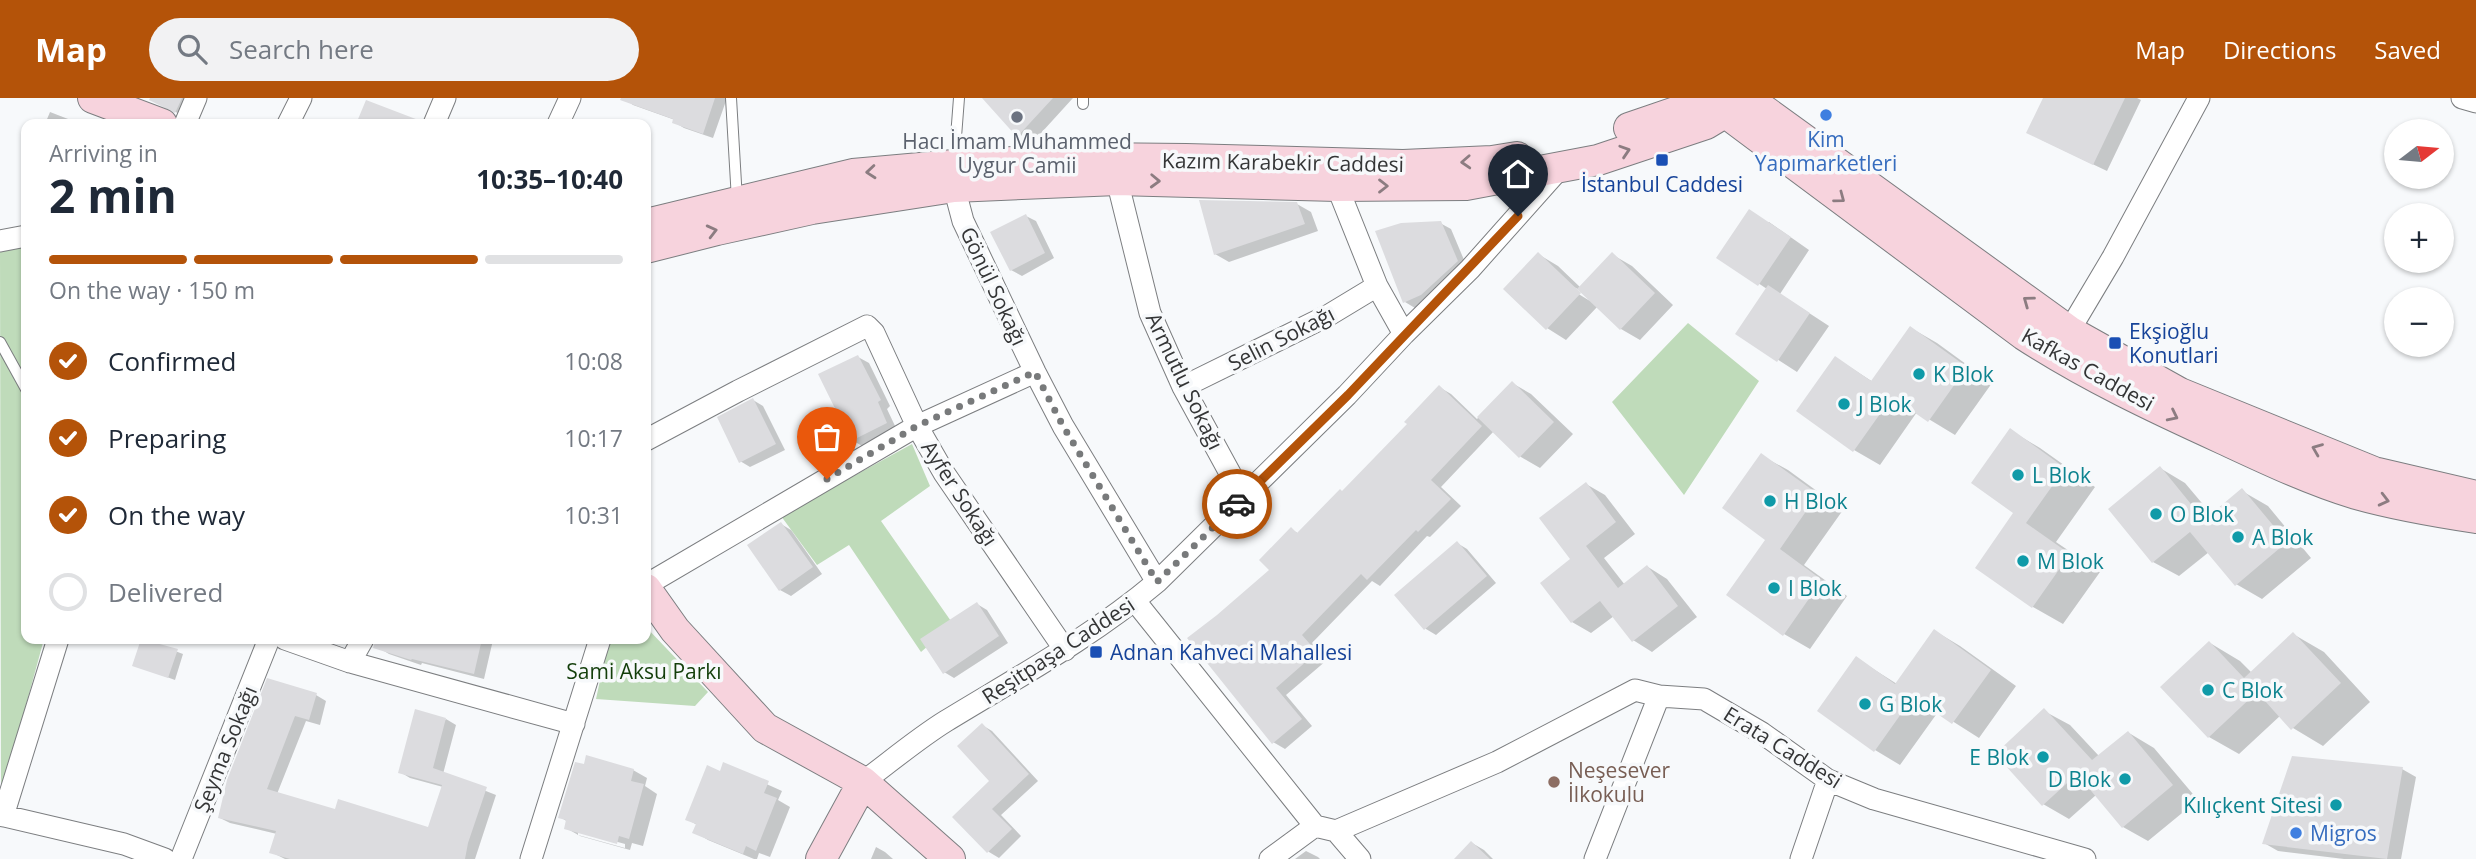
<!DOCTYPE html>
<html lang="en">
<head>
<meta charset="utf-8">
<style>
	body { margin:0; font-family:"Open Sans",sans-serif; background:#f2f2f3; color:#1f2937; height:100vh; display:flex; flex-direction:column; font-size:26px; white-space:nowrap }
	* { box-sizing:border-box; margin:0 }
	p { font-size:23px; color:#747a83 }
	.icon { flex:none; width:38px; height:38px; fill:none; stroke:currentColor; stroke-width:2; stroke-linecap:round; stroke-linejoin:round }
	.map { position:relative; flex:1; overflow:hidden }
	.sheet { position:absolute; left:21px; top:21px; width:630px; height:525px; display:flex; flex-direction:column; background:#fff; border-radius:14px; box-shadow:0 2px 5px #0004 }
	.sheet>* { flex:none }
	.needle { width:46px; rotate:74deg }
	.controls { position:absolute; left:2384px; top:21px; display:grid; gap:14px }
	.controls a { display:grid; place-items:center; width:70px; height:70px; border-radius:50%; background:#fff; box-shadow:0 2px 5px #0004; font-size:35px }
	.pin { position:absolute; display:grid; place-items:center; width:60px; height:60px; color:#fff; margin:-72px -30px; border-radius:50% 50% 50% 0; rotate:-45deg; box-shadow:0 0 7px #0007 }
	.pin .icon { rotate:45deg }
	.courier { position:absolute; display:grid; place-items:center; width:70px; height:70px; margin:-35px; border:5px solid #b45309; border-radius:50%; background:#fff; color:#222; box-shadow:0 2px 9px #0007 }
	.head em { font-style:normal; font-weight:700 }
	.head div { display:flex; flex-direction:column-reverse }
	.head { display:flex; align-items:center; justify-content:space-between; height:119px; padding:0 28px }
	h1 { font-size:46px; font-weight:700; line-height:52px }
	.bar { display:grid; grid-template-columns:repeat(4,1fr); gap:10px 7px; align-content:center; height:84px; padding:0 28px }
	.bar i { height:9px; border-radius:5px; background:#e0e1e3 }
	.bar .current { background:#b45309 }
	.bar p { grid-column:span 4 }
	ol { padding:0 28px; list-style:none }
	li { display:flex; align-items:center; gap:21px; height:77px }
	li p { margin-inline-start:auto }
	li .icon { padding:7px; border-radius:50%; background:#b45309; color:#fff; stroke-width:4 }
	li:last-child { color:#747a83 }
	li i { width:38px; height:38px; border:4px solid #e0e1e3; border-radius:50% }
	header { display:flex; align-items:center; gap:42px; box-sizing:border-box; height:98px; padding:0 35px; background:#b45309; color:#fff }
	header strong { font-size:33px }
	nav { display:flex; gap:38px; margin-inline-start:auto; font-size:24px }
	.search { width:490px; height:63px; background:#f2f2f3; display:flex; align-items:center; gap:18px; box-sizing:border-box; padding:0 24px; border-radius:38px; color:#747a83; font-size:26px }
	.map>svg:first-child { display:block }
</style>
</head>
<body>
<header>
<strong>Map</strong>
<div class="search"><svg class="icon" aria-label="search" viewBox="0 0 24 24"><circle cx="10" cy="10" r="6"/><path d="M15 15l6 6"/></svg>Search here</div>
<nav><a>Map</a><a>Directions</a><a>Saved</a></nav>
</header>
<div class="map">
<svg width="2476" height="761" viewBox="0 0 2476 761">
	<rect width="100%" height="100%" fill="#f7f9fb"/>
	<path fill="#bfdbba" d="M26,143V541H44L1,699L0,150Z
		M1688,225L1759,283L1684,397L1612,304Z
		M912,346L930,388L881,423L953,526L921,554L849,447L817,467L781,418Z
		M646,529L708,594L695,608L596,601L609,541H646Z"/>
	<path fill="#0003" fill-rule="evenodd" d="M152,0H196L186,19L161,7Z
		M624,0H727L713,40L684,30L674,24L675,22L633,7Z
		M984,0H1073L1032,45L1018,38Z
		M2045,0H2137L2141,2L2107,73L2042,42Z
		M50,14L81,26H45Z
		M1297,106L1311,114L1318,133L1229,164L1215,156Z
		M1026,118L1036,123L1054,160L1022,178L1011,172Z
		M1769,124L1809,152L1780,196L1829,228L1797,274L1737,235L1767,191L1719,159Z
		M1440,125L1451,131L1467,169L1432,203L1415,210L1405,204Z
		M1538,156L1558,168L1581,190L1613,157L1632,168L1673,207L1640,242L1621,231L1598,208L1566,242L1547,230ZM1574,189L1584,195L1590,203L1572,192Z
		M1911,230L1937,245L1992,285L1955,337L1917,314L1880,367L1854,352L1799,313L1836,260L1873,284Z
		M858,259L869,265L890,308L887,311L896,330L862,348L852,342Z
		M1512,285L1531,296L1573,336L1540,370L1521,359L1494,333L1441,389L1461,408L1430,439L1427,438L1380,488L1372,483L1312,545L1327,562L1286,597L1312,628L1285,651L1273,644L1271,472L1291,431L1299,436L1343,395L1409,326L1439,289L1451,296L1477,321Z
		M753,302L763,308L785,352L750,369L740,363Z
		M2010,332L2040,350L2095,389L2056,444L2100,474L2063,526L2033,509L2016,415Z
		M1762,358L1788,372L1843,412L1804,467L1847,498L1810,551L1784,536L1767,441Z
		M2160,370L2185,385L2212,417L2242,393L2268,408L2311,460L2262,501L2236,486L2209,454L2179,478L2153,464Z
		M1586,386L1605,397L1635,436L1604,460L1625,487L1648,469L1667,481L1697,519L1652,554L1633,542L1614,518L1591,535L1572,524L1573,461Z
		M781,426L791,432L822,476L791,498L780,492L750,448Z
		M1457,445L1467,451L1496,485L1436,537L1426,531L1397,497Z
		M977,506L987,512L1008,545L954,580L944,574Z
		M1935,533L1960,548L2016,588L1979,640L1938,614L1900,667L1875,652L1856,560L1897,586Z
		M2293,536L2324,554L2370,604L2323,648L2293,630L2281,617L2239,656L2209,639L2210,545L2240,563L2252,575Z
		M143,541L183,556L175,582L134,567Z
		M383,541H491L493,542L484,581L422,565L421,567L389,556L379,550Z
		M316,597L326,603L320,627L306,623L277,696L337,713L429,731L443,689L410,680L400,674L446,621L456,627L443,676L496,697L475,761H285L271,754L277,736L230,725L220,720L229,682Z
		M2044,613L2070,627L2099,658L2129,635L2154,650L2198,702L2148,743L2123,729L2096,697L2069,721L2043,706Z
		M982,627L992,633L1038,683L1001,717L1021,738L999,760L989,754L955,719L992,683Z
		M724,667L782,693L778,702L790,709L770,759L759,755L757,761H754L708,742L695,734L697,727L687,721L721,675Z
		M2402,671L2416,679L2401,761H2344L2278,753L2264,745Z
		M633,672L647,680L645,688L657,696L643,748L632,745L630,752L580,738L566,730L568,724L560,719ZM578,733L625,746V750L578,737Z
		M1472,745L1484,752L1493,761H1456Z
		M876,749L885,754L893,761H871Z
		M1306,753L1318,759L1320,761H1295Z"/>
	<path fill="#dcdcdf" d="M150,0H182L175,15L149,2Z
		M621,0H715L703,36L672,25L673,21L620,2Z
		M982,0H1053L1017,39Z
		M2043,0H2125L2093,67L2026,35Z
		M366,2L421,23V26H356Z
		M1199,102L1297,104L1305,126L1214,157Z
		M1749,111L1791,139L1758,188L1716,160Z
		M1026,116L1045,155L1010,173L990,134Z
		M1441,123L1458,163L1421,197L1403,205L1375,133L1401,125Z
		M1538,154L1581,195L1546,232L1503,191Z
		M1612,154L1655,195L1620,232L1577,191Z
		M1768,187L1810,215L1777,264L1735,236Z
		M1910,228L1967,269L1928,324L1892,299L1853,354L1796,313L1835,258L1871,283Z
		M858,257L881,302L878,304L887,325L851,343L818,276Z
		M1512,283L1554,324L1519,360L1477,319Z
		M1439,287L1482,328L1431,382L1451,401L1418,434L1416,432L1367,482L1361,476L1302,537L1317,554L1276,590L1302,621L1272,646L1187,540L1217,517L1269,472L1259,462L1291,429L1297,435L1340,391L1342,393L1407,326L1404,324Z
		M753,300L776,346L739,365L717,319Z
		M2010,330L2065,370L2026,425L2070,456L2032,510L1975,470L2013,415L1971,385Z
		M1761,355L1818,396L1780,451L1822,482L1783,538L1726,497L1765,442L1722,410Z
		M2160,368L2204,422L2242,390L2287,444L2235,488L2190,434L2152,465L2108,411Z
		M1586,384L1616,424L1586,448L1618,490L1647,467L1678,508L1632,544L1600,503L1571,525L1540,485L1570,461L1539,420Z
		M781,424L813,469L779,493L747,447Z
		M1457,443L1487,478L1424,532L1394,497Z
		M977,504L999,538L943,576L920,541Z
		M1934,531L1991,572L1952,626L1913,599L1874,654L1817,613L1856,558L1895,586Z
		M2293,534L2341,585L2291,632L2257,594L2208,640L2160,589L2209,543L2244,580Z
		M141,541L178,551L168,580L132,568Z
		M376,541H482L474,576L412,561L411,562L373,550Z
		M267,580L317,595L309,622L295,618L267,691L335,711L338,701L428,729L442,687L398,675L415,611L446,620L433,670L487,689L468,745L465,761H290L269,755L276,733L218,720L227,682Z
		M2044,610L2092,662L2128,633L2173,687L2122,730L2077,676L2042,708L1995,656Z
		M982,625L1029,676L992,711L1012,731L987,755L952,719L989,683L957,648Z
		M586,657L634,671L631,683L644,686L629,741L619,738L617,746L564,731L566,722L558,720L575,664L584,666Z
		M2292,658L2403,669L2387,761L2262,746Z
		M723,664L769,683L764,695L777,700L756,753L746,748L743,756L692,735L696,726L685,722L707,667L720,673Z
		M1471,743L1490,761H1454Z"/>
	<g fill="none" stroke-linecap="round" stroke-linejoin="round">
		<g stroke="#7c7e80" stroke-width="12">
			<path id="lane" d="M731,0L737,102
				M1083,0V6
				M954,65L959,0
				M0,244L26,291"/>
		</g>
		<g stroke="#7c7e80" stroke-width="23">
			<path id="street" d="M2462,0L2476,4
				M185,26L196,0
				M288,26L301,0
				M434,26L445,0
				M558,26L570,0
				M954,76V89L963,123L1035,274L1063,328L1157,484
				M1117,82L1150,215L1183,289L1243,399
				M1337,88L1377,188L1404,236
				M0,143L26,138
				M2069,233L2113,159L2199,0
				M1183,289L1329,217L1377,188
				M646,342L738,293L867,228L874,235L917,328L944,375L1065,552
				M646,487L917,328L1035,274
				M1135,503L1315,728L1336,733L1360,761
				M285,541L350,564L574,626
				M350,564L363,541
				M863,684C890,664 917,641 946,623C1018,579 1092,539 1157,484L1347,297L1404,236L1470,171L1560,70
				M0,717L124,746L165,761
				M3,718L58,541
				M1336,733L1497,664L1635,592L1659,598L1704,601L1762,635L1828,682L1874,701L2085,761
				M181,761L269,541
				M531,761L600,541
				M1270,761L1315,728
				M1595,761L1659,598
				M1801,761L1828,682"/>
		</g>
		<g stroke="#7c7e80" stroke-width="32">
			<path id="secondary" d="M93,0L162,26
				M1718,0L1726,15L2024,237C2087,278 2155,310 2223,341C2266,361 2310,382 2356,396C2395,407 2436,414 2476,420
				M1747,0L2069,233L2180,295L2374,374L2476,398
				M1629,30L1693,8L1707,0
				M646,126L853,76L954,67L1090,60L1186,61L1403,67L1492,63L1517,59
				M646,150L717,132L812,111L954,89L1117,82L1337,88L1466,87L1598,62L1706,26L1749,0
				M646,491L675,532L765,630L863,684L950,761
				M821,761L863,684"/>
		</g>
		<use href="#lane" stroke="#fff" stroke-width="10"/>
		<use href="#street" stroke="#fff" stroke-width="21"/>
		<use href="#secondary" stroke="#f7d3dd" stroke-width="30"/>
	</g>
	<defs><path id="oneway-chevron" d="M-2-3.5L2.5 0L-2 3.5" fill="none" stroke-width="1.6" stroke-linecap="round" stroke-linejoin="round" transform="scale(1.75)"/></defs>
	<g stroke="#8c7c81">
		<use href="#oneway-chevron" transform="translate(1625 53) rotate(-18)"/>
		<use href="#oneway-chevron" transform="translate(1466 64) rotate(177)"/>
		<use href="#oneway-chevron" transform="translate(871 74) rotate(175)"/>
		<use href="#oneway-chevron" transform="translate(1155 83) rotate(2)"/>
		<use href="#oneway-chevron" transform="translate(1383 88)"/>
		<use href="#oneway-chevron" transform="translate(1840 100) rotate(37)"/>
		<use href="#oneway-chevron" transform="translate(712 133) rotate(-14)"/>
		<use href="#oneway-chevron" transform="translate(2028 203) rotate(-144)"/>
		<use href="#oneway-chevron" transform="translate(2173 318) rotate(26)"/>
		<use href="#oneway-chevron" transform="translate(2317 351) rotate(-158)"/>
		<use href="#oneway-chevron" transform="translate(2384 402) rotate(14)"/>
	</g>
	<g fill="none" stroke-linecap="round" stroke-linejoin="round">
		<path stroke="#787a7b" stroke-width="7" stroke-dasharray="0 12.6" d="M827,381L917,328L1035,274L1063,328L1157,484L1237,406"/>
		<path stroke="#b45309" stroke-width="9" d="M1237,406L1348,297L1518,118"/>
	</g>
	<g fill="#3f7fe0" stroke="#f7f9fb" stroke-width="2.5">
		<circle cx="1826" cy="17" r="7"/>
		<circle cx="2296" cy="735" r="7"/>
	</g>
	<circle fill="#6b7280" stroke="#f7f9fb" stroke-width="2.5" cx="1017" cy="19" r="7"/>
	<g fill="#1a4fb4" stroke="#f7f9fb" stroke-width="2.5">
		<rect x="1655" y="55" width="14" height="14" rx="3.5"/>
		<rect x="2108" y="238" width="14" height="14" rx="3.5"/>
		<rect x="1089" y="547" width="14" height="14" rx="3.5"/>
	</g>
	<g fill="#0f9aa8" stroke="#f7f9fb" stroke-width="2.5">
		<circle cx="1919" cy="276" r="7"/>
		<circle cx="1844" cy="306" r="7"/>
		<circle cx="2018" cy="377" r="7"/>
		<circle cx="1770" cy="403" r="7"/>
		<circle cx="2156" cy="416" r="7"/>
		<circle cx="2238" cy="439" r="7"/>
		<circle cx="2023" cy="463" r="7"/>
		<circle cx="1774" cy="490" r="7"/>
		<circle cx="2208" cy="592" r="7"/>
		<circle cx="1865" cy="606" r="7"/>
		<circle cx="2043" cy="659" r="7"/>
		<circle cx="2125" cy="681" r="7"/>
		<circle cx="2336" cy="707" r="7"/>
	</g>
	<circle fill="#8d6e63" stroke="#f7f9fb" stroke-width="2.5" cx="1554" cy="684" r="7"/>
	<g text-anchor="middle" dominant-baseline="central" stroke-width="7" stroke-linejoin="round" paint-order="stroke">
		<g font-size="21" fill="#366cbe" stroke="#f7f9fb">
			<text x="1826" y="41">Kim<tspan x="1826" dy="24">Yapımarketleri</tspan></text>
			<text x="2310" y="735" text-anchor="start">Migros</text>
		</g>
		<g font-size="21" fill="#5b616d" stroke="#f7f9fb">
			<text x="1017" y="43">Hacı İmam Muhammed<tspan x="1017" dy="24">Uygur Camii</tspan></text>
		</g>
		<g font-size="21" fill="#343536" stroke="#f7f9fb">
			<text transform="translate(1283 64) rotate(1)">Kazım Karabekir Caddesi</text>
			<text transform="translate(994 188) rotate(65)">Gönül Sokağı</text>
			<text transform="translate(1281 240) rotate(-27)">Selin Sokağı</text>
			<text transform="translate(2088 271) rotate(29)">Kafkas Caddesi</text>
			<text transform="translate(1185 283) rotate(64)">Armutlu Sokağı</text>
			<text transform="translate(960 395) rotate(57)">Ayfer Sokağı</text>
			<text transform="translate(1058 552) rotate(-33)">Reşitpaşa Caddesi</text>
			<text transform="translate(1783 649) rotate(32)">Erata Caddesi</text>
			<text transform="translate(225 651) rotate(-68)">Şeyma Sokağı</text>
		</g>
		<g font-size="21" fill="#164399" stroke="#f7f9fb" text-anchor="start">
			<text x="1662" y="86" text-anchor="middle">İstanbul Caddesi</text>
			<text x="2129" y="233">Ekşioğlu<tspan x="2129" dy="24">Konutlari</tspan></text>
			<text x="1110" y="554">Adnan Kahveci Mahallesi</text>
		</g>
		<g font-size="21" fill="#0d838f" stroke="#f7f9fb" text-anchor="start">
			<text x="1933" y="276">K Blok</text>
			<text x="1858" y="306">J Blok</text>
			<text x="2032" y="377">L Blok</text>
			<text x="1784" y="403">H Blok</text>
			<text x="2170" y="416">O Blok</text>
			<text x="2252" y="439">A Blok</text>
			<text x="2037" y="463">M Blok</text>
			<text x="1788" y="490">I Blok</text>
			<text x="2222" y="592">C Blok</text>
			<text x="1879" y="606">G Blok</text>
			<text x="2029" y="659" text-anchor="end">E Blok</text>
			<text x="2111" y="681" text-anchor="end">D Blok</text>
			<text x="2322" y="707" text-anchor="end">Kılıçkent Sitesi</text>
		</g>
		<g font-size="21" fill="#133e0a" stroke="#f7f9fb">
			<text x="644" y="573">Sami Aksu Parkı</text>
		</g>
		<g font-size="21" fill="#785e54" stroke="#f7f9fb" text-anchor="start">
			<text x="1568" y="672">Neşesever<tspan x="1568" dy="24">İlkokulu</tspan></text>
		</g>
	</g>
</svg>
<div class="controls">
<a><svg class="needle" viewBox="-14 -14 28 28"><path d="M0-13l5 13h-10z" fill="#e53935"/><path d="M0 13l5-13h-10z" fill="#747a83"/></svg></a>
<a>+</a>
<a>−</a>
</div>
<div class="pin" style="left:827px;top:381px;background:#ea580c"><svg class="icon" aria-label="bag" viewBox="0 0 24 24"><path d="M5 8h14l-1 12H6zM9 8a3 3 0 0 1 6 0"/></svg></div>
<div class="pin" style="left:1518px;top:118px;background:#1f2937"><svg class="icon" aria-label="home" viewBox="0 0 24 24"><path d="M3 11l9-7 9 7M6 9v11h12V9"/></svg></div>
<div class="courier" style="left:1237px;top:406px"><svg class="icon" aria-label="car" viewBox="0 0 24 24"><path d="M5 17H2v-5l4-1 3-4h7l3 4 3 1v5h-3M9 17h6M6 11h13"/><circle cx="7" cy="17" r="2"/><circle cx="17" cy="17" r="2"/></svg></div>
<section class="sheet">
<div class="head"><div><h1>2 min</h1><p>Arriving in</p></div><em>10:35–10:40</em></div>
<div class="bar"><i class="current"></i><i class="current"></i><i class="current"></i><i></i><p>On the way · 150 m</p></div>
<ol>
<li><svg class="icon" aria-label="check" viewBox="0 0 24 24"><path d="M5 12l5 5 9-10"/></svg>Confirmed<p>10:08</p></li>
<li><svg class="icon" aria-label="check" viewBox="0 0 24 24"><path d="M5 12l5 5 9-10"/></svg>Preparing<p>10:17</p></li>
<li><svg class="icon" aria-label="check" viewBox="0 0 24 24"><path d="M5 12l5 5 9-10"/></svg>On the way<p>10:31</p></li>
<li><i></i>Delivered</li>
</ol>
</section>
</div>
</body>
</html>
